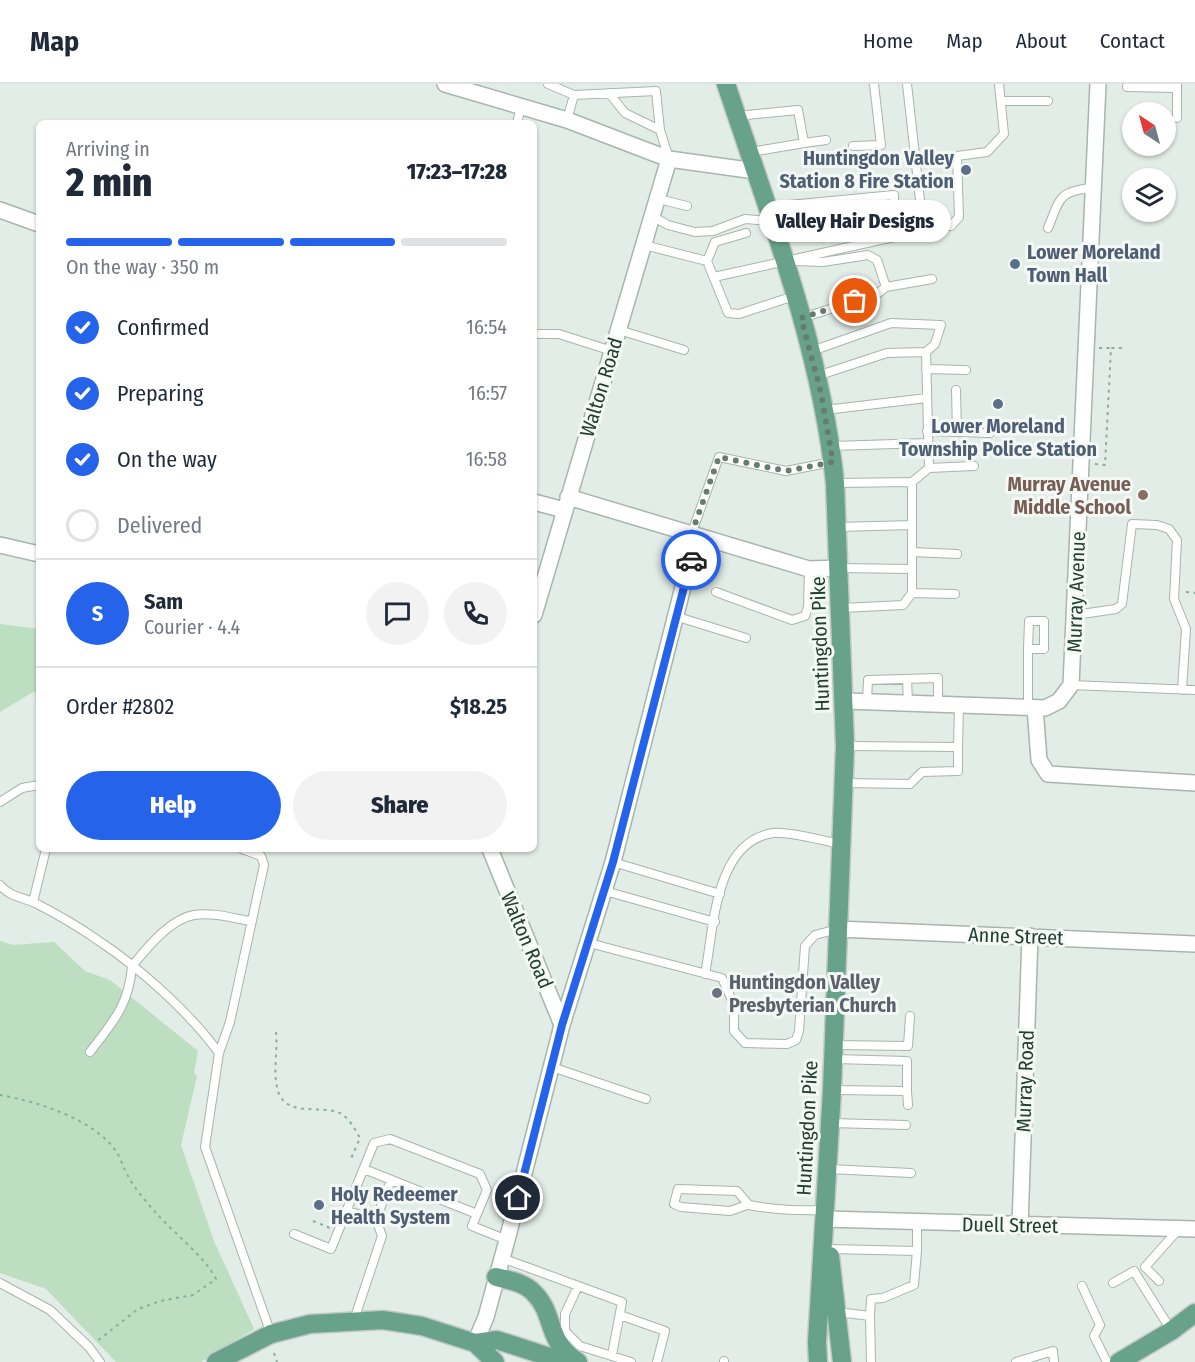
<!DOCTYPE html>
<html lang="en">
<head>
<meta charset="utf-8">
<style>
	body { margin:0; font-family:"Fira Sans Condensed",sans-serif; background:#f2f2f3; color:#1f2937; height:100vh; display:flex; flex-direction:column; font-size:22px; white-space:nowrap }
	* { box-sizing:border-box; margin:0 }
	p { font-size:20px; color:#747a83 }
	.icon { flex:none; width:33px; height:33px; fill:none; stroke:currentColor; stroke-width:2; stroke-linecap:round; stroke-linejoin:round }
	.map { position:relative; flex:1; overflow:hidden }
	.side { position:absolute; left:36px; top:36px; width:501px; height:732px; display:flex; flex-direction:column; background:#fff; border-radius:9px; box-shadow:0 2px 4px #0004 }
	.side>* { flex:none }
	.needle { width:39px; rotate:324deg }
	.controls { position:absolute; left:1122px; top:18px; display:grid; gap:12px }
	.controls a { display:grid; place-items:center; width:54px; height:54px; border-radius:50%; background:#fff; box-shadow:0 2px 4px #0004; font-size:30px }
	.pin { position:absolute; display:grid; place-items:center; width:51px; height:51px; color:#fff; margin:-26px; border:3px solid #fff; border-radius:50%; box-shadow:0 2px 6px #0007 }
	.courier { position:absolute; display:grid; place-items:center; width:60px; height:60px; margin:-30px; border:4px solid #2563eb; border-radius:50%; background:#fff; color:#222; box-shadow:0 2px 8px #0007 }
	.bubble { position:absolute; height:42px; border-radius:21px; background:#fff; box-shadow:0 2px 4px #0004; font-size:20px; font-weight:800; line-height:42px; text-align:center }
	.overview em { font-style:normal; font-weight:800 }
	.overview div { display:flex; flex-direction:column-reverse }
	.overview { display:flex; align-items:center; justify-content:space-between; height:102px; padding:0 30px }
	h1 { font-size:39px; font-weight:800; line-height:45px }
	.bar { display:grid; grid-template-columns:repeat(4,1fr); gap:9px 6px; align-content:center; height:72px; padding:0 30px }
	.bar i { height:8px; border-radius:4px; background:#e0e1e3 }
	.bar .active { background:#2563eb }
	.bar p { grid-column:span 4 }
	.line { display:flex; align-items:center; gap:15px; padding:0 30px; border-top:2px solid #e0e1e3 }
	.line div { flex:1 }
	.round { display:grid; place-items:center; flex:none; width:63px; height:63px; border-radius:32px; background:#f2f2f3 }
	ol { padding:0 30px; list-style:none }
	li { display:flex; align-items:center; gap:18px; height:66px }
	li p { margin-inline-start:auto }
	li .icon { padding:6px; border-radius:50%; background:#2563eb; color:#fff; stroke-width:4 }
	li:last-child { color:#747a83 }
	li i { width:33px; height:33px; border:3px solid #e0e1e3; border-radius:50% }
	.cta { display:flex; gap:12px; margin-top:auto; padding:12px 30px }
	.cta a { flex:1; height:69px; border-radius:36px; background:#2563eb; color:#fff; font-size:24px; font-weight:800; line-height:69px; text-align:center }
	.cta a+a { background:#f2f2f3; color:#1f2937 }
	header { display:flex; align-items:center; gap:36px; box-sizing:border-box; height:84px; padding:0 30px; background:#fff; border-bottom:2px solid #e0e1e3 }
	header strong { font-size:28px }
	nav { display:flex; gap:33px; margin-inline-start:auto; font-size:21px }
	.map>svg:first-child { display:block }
</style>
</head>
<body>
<header>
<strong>Map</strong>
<nav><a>Home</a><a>Map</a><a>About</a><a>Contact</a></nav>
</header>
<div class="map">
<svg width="1195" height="1278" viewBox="0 0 1195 1278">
	<rect width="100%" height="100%" fill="#e3ede7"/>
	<path fill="#bddec1" d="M0,540L39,545V609L33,608L0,628Z
		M0,857L13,861L54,858L85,887L110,896L198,967L194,989L197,992L181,1061L214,1157L254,1245L201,1278H116L46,1205L0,1189Z"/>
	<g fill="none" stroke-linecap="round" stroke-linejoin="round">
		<g stroke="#a6b5ad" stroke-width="10">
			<path id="lane" d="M548,0L574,11L567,36
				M907,0L922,134L930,143L951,142L959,133L957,72L915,75
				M1127,3L1177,4
				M609,9L625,29L660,46
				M574,11L656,7L660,46L669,75
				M1001,17H1048
				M737,32L798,26L804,59L751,68
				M1177,34V1
				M517,39L521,23
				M804,59L826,56
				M853,62L881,61L874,0
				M957,72L987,68L1004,50L999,0
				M658,115L687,122
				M652,132L668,141L695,148L713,147L745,135L771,137
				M1048,144C1060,115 1058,107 1092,104
				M644,161L707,177L715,158L746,149
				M707,177L728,229L739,230L794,212
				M794,177L823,178L868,171L877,176L886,203L877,210L802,234
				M714,193L894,153V111L768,123
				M886,203L932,195
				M619,246L684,266
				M534,250H559L612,267
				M812,267L891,239L941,241L935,260L926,268
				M926,285L966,286
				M817,292L887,269L926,268L929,384
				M956,306L957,348
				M825,326L927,314
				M927,347L990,349
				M832,362L927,359
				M836,399L912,398L929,384L974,382
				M838,443L912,441
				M691,451L719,373L786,387L832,378
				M912,468L957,470
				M840,484L912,485
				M716,508L792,536L805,532L808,523L809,485
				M912,509L955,510
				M842,524L903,521L912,509V398
				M1075,531L1116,525L1122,520L1132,440L1157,441L1169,445L1177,456L1174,515L1186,545L1182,606
				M678,533L746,554
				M907,595L908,619
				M1071,601L1195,606
				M867,617L868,596L938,594V620
				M1028,624V565H1044V537H1029L1028,565
				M845,662L958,663L959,621
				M844,699L910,700L922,688L958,687V663
				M0,718L22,704L39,701
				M242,765L261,772L264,781L230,938L219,969L205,1063L271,1250
				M613,778L720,810
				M0,801C10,813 22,813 35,819C57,830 79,843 99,857C141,885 189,928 219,969
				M605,807L715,838
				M33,818L46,765
				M589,859L722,894L734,921V947L745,959L787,960L796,956L799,947L805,862L815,851L838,845
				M705,890C714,845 714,758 773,749C789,747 823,757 841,760
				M835,961L908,962L910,932
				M90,968C113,938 129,921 132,882C147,864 170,835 194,831C212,828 232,834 250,837
				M552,983L646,1015
				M833,1006L907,1007V977L834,975
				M907,1007L908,1021
				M831,1039L906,1041
				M364,1085L477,1130
				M829,1085L911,1089
				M749,1121L737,1107L678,1105L674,1120L681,1123L730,1127L747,1121H749C774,1126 798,1127 824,1126
				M347,1127L376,1135L382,1152L354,1236
				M376,1135L391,1096
				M294,1150L331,1165L374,1059L390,1055L480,1090L487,1106L472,1142L507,1156
				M829,1165L917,1167V1139
				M502,1174L622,1218L612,1271
				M1159,1197L1145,1183L1178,1146
				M0,1199L50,1226L89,1263L100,1278
				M1113,1199L1134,1187L1171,1246
				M578,1202L565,1230V1247L580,1262L631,1278
				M1082,1202L1100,1241L1094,1252L1107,1278
				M837,1228L870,1232L871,1215L883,1214L914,1201L917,1167
				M620,1231L665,1247L657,1278
				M870,1232L871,1278
				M724,1278V1277
				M1016,1278L1053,1267L1054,1278"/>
		</g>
		<g stroke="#a6b5ad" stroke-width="18">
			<path id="street" d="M445,0L567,36L669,75L755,87
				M0,126L39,140
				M568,413L809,485L840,484
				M534,418L564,426
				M0,461L39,470
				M534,531L669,75
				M845,617L1045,624L1059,617L1071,601L1098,0
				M1035,624L1039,676L1048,690L1195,699
				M838,845L1195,860
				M562,941L613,778L696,452
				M825,1135L1195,1145
				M1020,1142L1030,852
				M475,1259L486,1233L507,1156L562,941L490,765"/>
		</g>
		<g stroke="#c1c9c6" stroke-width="21">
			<path id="primary" d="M726,0C769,129 821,264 835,399L845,662L832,1006L817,1258L818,1278
				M830,1172L842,1278
				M496,1193C509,1196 525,1199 534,1209C556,1231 545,1257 578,1278
				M475,1259L495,1278
				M216,1278L271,1250L310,1240L383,1236L422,1242L475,1259L497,1256L565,1278
				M1119,1278L1171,1247L1195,1229"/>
		</g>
		<path stroke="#84b09c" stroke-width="2" stroke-dasharray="3 4.5" stroke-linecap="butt" d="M1099,264H1111
			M1095,380L1105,381L1111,264H1125
			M1186,508L1195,509
			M276,948C278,966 273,986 277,1003C283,1035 319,1020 340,1029C349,1034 355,1045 360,1054L350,1077
			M0,1011C36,1017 97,1036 117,1069C121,1075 123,1083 127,1090C134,1104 147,1119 157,1130C176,1151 204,1172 216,1195L193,1211L160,1217L138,1225L96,1258
			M313,1137L330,1144
			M274,1269L277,1278"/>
		<use href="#lane" stroke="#fff" stroke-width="8"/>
		<use href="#street" stroke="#fff" stroke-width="15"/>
		<use href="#primary" stroke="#68a28b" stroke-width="18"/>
	</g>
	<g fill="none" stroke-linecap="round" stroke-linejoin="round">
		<path stroke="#667b72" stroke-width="6" stroke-dasharray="0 10.8" d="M691,476L696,452L691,451L719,373L786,387L833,378L821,309L801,234L855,217"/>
		<path stroke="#2563eb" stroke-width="8" d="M518,1114L562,941L613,778L691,476"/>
	</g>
	<g fill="#5c6f8a" stroke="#f4f9f6" stroke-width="2">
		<circle cx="966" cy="86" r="6"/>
		<circle cx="1015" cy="180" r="6"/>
		<circle cx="998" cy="320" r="6"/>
		<circle cx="319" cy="1121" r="6"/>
	</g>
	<circle fill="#8d6e63" stroke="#f4f9f6" stroke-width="2" cx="1143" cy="411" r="6"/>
	<circle fill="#6b7280" stroke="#f4f9f6" stroke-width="2" cx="717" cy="909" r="6"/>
	<g text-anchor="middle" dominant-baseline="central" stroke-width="6" stroke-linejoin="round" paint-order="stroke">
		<g font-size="20" font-weight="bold" fill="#4e5e75" stroke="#f4f9f6" text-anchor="start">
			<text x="954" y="74" text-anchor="end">Huntingdon Valley<tspan x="954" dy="23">Station 8 Fire Station</tspan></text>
			<text x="1027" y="168">Lower Moreland<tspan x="1027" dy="23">Town Hall</tspan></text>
			<text x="998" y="342" text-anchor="middle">Lower Moreland<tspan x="998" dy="23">Township Police Station</tspan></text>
			<text x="331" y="1110">Holy Redeemer<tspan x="331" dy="23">Health System</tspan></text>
		</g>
		<g font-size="20" fill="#233e33" stroke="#f4f9f6">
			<text transform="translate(601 303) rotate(-73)">Walton Road</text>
			<text transform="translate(1076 508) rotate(-88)">Murray Avenue</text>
			<text transform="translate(820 560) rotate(-92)">Huntingdon Pike</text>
			<text transform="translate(1016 852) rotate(2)">Anne Street</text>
			<text transform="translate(527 856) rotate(67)">Walton Road</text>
			<text transform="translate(1025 997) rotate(-88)">Murray Road</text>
			<text transform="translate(807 1044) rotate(-87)">Huntingdon Pike</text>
			<text transform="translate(1010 1141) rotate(1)">Duell Street</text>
		</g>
		<g font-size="20" font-weight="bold" fill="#785e54" stroke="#f4f9f6" text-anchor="end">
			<text x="1131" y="400">Murray Avenue<tspan x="1131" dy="23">Middle School</tspan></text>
		</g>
		<g font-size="20" font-weight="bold" fill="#5b616d" stroke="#f4f9f6" text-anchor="start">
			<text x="729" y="898">Huntingdon Valley<tspan x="729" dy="23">Presbyterian Church</tspan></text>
		</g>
	</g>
</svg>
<div class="controls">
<a><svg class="needle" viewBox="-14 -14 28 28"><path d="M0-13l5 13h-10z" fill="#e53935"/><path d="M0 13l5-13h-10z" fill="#747a83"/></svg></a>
<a><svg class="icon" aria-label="layers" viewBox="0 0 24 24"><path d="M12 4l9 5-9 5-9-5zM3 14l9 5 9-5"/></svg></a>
</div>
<div class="pin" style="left:855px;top:217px;background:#ea580c"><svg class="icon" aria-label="bag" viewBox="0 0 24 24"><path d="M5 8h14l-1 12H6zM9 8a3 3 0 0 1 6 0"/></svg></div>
<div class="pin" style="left:518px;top:1114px;background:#1f2937"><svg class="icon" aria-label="home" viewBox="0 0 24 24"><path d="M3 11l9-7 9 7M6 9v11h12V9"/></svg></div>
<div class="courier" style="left:691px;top:476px"><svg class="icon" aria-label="car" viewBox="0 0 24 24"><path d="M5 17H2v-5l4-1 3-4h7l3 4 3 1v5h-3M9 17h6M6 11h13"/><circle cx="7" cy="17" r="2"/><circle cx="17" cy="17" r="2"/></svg></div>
<div class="bubble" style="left:759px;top:116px;width:192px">Valley Hair Designs</div>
<section class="side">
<div class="overview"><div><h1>2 min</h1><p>Arriving in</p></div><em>17:23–17:28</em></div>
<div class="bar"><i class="active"></i><i class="active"></i><i class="active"></i><i></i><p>On the way · 350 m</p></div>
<ol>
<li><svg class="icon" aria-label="check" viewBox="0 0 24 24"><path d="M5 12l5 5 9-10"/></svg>Confirmed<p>16:54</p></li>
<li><svg class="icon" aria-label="check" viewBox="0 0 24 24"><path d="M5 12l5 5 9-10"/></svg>Preparing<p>16:57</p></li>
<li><svg class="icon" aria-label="check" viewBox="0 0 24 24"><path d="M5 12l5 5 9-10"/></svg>On the way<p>16:58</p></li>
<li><i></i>Delivered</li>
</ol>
<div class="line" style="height:108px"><b class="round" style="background:#2563eb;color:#fff">S</b><div><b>Sam</b><p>Courier · 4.4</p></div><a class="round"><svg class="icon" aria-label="chat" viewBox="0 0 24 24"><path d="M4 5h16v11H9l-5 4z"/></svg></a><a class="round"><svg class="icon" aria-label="phone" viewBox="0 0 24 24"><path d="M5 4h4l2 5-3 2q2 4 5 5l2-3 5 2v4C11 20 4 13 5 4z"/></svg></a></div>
<div class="line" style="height:78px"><div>Order #2802</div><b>$18.25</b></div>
<div class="cta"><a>Help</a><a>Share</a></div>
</section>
</div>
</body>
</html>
